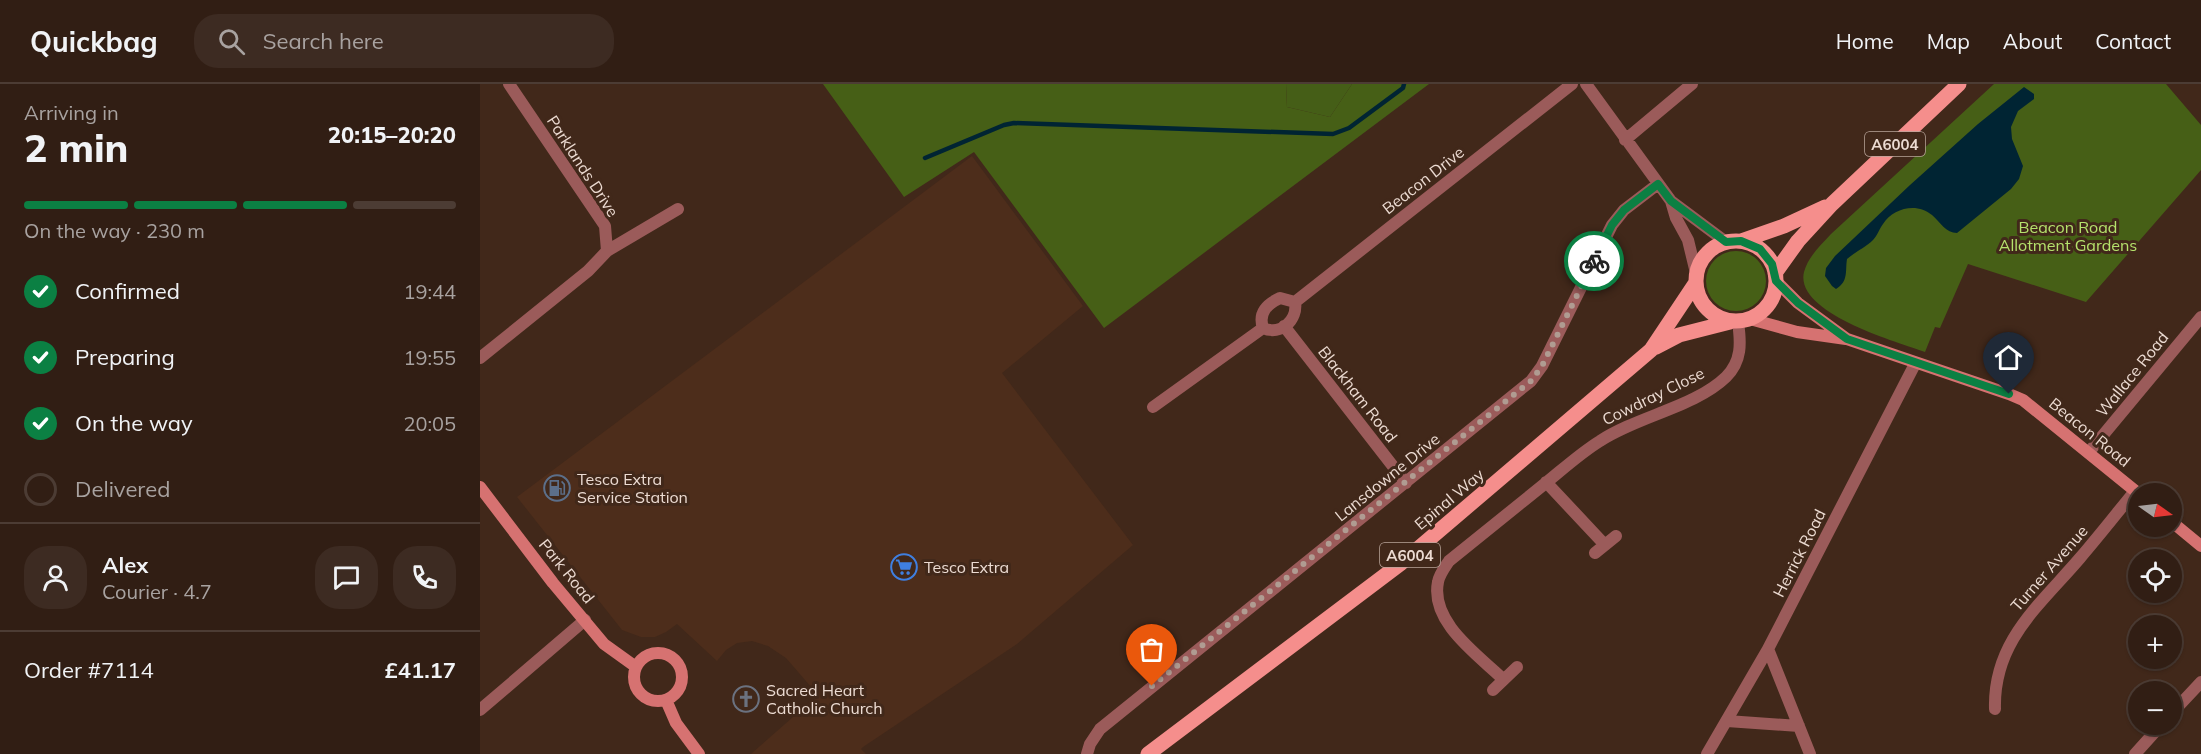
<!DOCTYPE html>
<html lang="en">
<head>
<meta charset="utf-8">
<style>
	body { margin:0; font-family:Mulish,sans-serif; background:#3d2b22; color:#f1f3f6; height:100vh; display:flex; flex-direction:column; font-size:22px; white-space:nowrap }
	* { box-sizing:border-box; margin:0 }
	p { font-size:20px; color:#a8a2a0 }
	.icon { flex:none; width:33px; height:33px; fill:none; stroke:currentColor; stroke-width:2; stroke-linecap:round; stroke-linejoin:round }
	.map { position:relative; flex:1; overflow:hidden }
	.sheet { display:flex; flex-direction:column; background:#311e14; width:480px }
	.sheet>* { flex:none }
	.needle { width:39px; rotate:104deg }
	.buttons { position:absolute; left:1648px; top:399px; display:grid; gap:12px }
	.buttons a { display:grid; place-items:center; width:54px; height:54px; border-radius:50%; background:#311e14; box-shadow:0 2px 4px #0004,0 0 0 2px #4c3c34; font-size:30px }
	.pin { position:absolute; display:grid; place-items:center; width:51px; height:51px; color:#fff; margin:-62px -26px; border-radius:50% 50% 50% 0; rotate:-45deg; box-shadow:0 0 6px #0007 }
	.pin .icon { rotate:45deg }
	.courier { position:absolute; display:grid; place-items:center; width:60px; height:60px; margin:-30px; border:4px solid #0b8043; border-radius:50%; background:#fff; color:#222; box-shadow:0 2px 8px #0007 }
	.head em { font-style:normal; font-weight:800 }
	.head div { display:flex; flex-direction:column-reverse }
	.head { display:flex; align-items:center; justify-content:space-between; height:102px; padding:0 24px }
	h1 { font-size:39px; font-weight:800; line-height:45px }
	.bar { display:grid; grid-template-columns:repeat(4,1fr); gap:9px 6px; align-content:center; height:72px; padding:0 24px }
	.bar i { height:8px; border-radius:4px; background:#4c3c34 }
	.bar .active { background:#0b8043 }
	.bar p { grid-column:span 4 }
	.line { display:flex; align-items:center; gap:15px; padding:0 24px; border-top:2px solid #4c3c34 }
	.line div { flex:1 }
	.round { display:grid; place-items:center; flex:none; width:63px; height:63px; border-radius:24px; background:#3d2b22 }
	ol { padding:0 24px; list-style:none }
	li { display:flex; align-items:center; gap:18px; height:66px }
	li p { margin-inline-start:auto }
	li .icon { padding:6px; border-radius:50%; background:#0b8043; color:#fff; stroke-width:4 }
	li:last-child { color:#a8a2a0 }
	li i { width:33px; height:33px; border:3px solid #4c3c34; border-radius:50% }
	header { display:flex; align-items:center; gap:36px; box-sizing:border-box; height:84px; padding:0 30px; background:#311e14; border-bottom:2px solid #4c3c34 }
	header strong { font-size:28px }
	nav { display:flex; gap:33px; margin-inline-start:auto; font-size:21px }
	.search { width:420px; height:54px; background:#3d2b22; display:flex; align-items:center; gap:15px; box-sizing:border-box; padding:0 21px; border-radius:24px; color:#a8a2a0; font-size:22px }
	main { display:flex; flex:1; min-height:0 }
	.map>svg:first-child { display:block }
</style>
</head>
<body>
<header>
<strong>Quickbag</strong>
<div class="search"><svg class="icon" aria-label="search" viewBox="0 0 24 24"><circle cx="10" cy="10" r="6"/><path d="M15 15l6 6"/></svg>Search here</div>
<nav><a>Home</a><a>Map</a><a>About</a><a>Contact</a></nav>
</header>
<main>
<section class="sheet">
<div class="head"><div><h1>2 min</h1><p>Arriving in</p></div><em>20:15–20:20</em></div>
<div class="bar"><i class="active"></i><i class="active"></i><i class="active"></i><i></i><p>On the way · 230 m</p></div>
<ol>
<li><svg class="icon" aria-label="check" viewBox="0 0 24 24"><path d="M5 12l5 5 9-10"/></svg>Confirmed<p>19:44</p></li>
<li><svg class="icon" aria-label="check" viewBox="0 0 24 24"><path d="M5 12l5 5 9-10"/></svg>Preparing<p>19:55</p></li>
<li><svg class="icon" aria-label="check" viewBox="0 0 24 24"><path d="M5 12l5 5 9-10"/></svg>On the way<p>20:05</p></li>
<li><i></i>Delivered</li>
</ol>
<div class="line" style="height:108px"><a class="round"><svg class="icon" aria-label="person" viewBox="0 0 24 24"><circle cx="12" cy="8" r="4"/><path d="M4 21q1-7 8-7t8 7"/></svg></a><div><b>Alex</b><p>Courier · 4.7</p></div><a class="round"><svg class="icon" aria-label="chat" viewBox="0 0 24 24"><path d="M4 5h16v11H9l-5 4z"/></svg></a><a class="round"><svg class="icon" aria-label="phone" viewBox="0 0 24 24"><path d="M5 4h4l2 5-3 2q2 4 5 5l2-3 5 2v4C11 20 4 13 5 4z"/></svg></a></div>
<div class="line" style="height:78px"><div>Order #7114</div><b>£41.17</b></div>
</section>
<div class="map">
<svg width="1721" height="670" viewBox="0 0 1721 670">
	<rect width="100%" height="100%" fill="#41281a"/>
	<path fill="#4d2d1b" d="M492,72L603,222L522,289L653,461L537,560L383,663L381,665L386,670H271L338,611L306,574L288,562L272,557L257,559L246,566L237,577L197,540L186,548L175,553H161L142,546L37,413Z"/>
	<path fill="#465f16" d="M343,0H806L807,23L850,33L872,0H949L624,244L494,68L424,113Z
		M1514,0H1686L1721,41V86L1606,218L1488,180L1460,244L1455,243L1445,268C1417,258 1314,229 1324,188C1328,173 1340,162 1351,150Z
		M1226 197a30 30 0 1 1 60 0a30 30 0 1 1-60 0Z"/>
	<path fill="#455e17" d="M806,0H872L850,33L807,23Z"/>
	<path fill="#002433" d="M1544,3L1554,10V15L1538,27L1531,43L1532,55L1543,82L1539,95L1531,105L1477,149C1466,149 1460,138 1452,131C1437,118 1413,124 1403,140C1399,145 1398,151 1393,156C1386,163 1375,168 1367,175C1365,187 1369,197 1356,205L1352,202L1345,192L1346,184L1355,172L1430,101L1498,40Z"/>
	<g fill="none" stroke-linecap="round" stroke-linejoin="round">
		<path stroke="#002433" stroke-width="4.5" d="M445,74L524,41L534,39L853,50L869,44L923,4L924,0"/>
		<path stroke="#9b5b5a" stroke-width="12" d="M1106,0L1191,117L1246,158
			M1145,56L1212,0
			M1191,117L1196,134L1208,156L1216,189
			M127,167L198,125
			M800,214L815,218C818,236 801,252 783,244C778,229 787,220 800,214Z
			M815,218L1092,0
			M804,242L926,399
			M0,274L108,187L127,167L125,142L29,0
			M673,323L783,244
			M1609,368L1721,233
			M1066,398L1125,461
			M1115,469L1136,452
			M1288,565L1330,670
			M1023,595C997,570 950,538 958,498C959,491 965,483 969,477C1000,452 1031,427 1062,402C1081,387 1099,370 1120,357C1158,332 1215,323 1246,293C1262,277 1261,259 1258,238
			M1013,606L1037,583
			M1515,625C1513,557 1560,521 1600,474C1619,452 1637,429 1655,407
			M0,626L105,536
			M1692,629L1721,598
			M1247,637L1319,642
			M607,670L610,660L620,645L1051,297L1062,282L1132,141L1144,126L1178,100
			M1227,670L1288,565L1435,280
			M1655,670L1682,640"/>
		<path stroke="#d67271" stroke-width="12" d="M1296,197L1318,219L1367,255L1529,310L1543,316L1659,410
			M1270,235L1317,248L1366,255
			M0,403L73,499L124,560L156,583
			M1692,438L1721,462
			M154 593a24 24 0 1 1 48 0a24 24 0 1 1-48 0Z
			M186,616L196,639L219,670"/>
		<path stroke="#f58e8c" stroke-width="15" d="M1216 197a40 40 0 1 1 80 0a40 40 0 1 1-80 0Z
			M1261,157L1304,142L1345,123
			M1295,189L1318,157L1352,120L1479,0
			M1176,263L1199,251L1250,238
			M668,670L920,480L1171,266L1215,200"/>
	</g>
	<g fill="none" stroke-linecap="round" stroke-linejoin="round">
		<path stroke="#b09c92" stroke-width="6" stroke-dasharray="0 10.8" d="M672,602L1051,297L1062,282L1114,177"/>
		<path stroke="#0b8043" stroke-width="8" d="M1114,177L1132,141L1144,126L1178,100L1191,117L1246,158L1261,157L1280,165L1292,180L1296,197L1318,219L1367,255L1529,310"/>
	</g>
	<defs>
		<g id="fuel-ring" transform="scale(1.35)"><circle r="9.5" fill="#41281a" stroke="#5c6f8a" stroke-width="1.5"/><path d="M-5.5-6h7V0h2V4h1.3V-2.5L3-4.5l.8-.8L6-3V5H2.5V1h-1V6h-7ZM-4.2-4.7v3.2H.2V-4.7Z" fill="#5c6f8a"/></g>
		<g id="supermarket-ring" transform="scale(1.35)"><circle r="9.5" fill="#41281a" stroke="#3f7fe0" stroke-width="1.5"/><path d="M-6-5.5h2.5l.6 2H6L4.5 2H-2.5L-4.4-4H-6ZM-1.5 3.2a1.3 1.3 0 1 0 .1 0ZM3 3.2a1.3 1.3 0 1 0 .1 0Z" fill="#3f7fe0"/></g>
		<g id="church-ring" transform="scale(1.35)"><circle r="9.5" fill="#41281a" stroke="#6b7280" stroke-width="1.5"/><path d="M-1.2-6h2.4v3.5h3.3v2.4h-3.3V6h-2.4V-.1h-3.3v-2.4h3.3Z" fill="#6b7280"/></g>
	</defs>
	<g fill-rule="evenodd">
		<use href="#fuel-ring" x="77" y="404"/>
		<use href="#supermarket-ring" x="424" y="483"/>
		<use href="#church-ring" x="266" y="615"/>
	</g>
	<g text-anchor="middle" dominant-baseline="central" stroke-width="6" stroke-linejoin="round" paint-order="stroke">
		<g fill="#41281a" stroke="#b9a59b" stroke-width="1.5">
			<rect x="1385" y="48" width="60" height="24" rx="4.5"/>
			<rect x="900" y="459" width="60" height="24" rx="4.5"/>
		</g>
		<g font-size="15" font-weight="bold" fill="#ecdbd2">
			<text x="1415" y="60">A6004</text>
			<text x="930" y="471">A6004</text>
		</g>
		<g font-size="16" fill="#ecdbd2" stroke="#41281a">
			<text transform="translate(103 82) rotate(57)">Parklands Drive</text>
			<text transform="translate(943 96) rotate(-38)">Beacon Drive</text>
			<text transform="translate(1652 290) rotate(-51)">Wallace Road</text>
			<text transform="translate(878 310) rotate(52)">Blackham Road</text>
			<text transform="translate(1173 312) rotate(-26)">Cowdray Close</text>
			<text transform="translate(1610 348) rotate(39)">Beacon Road</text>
			<text transform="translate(907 393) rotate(-39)">Lansdowne Drive</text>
			<text transform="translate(969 415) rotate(-40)">Epinal Way</text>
			<text transform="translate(1319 469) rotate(-63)">Herrick Road</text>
			<text transform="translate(1569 484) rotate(-49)">Turner Avenue</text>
			<text transform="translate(87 487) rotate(51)">Park Road</text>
		</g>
		<g font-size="16" fill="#b5e26c" stroke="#41281a">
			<text x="1588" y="143">Beacon Road<tspan x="1588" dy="18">Allotment Gardens</tspan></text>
		</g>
		<g font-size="16" fill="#ecdbd2" stroke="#41281a" text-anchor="start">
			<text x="97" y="395">Tesco Extra<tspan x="97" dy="18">Service Station</tspan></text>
			<text x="444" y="483">Tesco Extra</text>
			<text x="286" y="606">Sacred Heart<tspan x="286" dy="18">Catholic Church</tspan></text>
		</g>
	</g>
</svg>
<div class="buttons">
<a><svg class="needle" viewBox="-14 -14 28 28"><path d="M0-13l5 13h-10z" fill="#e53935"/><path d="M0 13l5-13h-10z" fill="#a8a2a0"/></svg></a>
<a><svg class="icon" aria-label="locate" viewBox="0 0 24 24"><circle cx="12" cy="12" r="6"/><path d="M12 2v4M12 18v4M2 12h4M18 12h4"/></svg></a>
<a>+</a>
<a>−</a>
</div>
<div class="pin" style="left:672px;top:602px;background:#ea580c"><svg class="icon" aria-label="bag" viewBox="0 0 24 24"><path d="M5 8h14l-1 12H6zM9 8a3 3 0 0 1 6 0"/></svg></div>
<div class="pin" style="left:1529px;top:310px;background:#1f2937"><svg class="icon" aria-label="home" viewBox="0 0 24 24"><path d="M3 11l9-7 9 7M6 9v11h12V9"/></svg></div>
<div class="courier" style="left:1114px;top:177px"><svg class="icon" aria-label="bike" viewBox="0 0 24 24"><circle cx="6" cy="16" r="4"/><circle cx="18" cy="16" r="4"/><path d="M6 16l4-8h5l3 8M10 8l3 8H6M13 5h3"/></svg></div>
</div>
</main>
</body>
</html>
